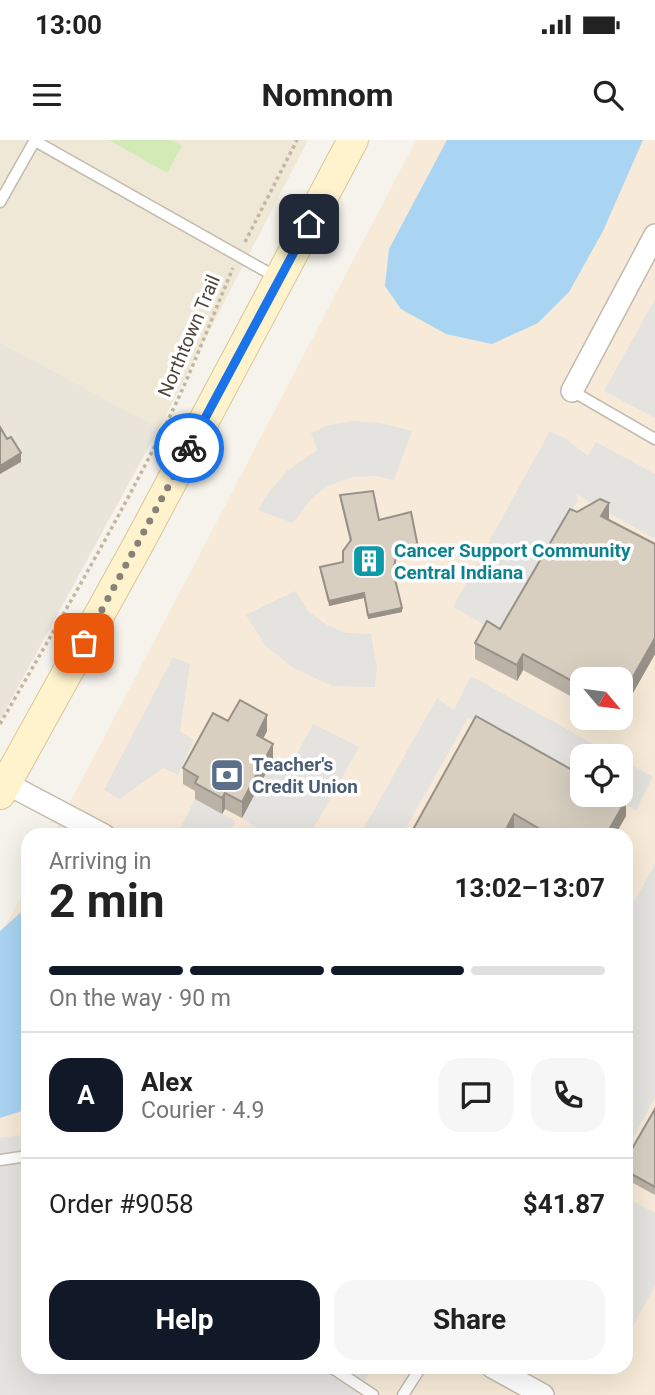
<!DOCTYPE html>
<html lang="en">
<head>
<meta charset="utf-8">
<style>
	body { margin:0; font-family:Roboto,sans-serif; background:#f6f6f6; color:#222; height:100vh; display:flex; flex-direction:column; font-size:26px; white-space:nowrap }
	* { box-sizing:border-box; margin:0 }
	p { font-size:23px; color:#767676 }
	.icon { flex:none; width:38px; height:38px; fill:none; stroke:currentColor; stroke-width:2; stroke-linecap:round; stroke-linejoin:round }
	.map { position:relative; flex:1; overflow:hidden }
	.panel { position:absolute; left:21px; top:688px; width:612px; height:546px; display:flex; flex-direction:column; background:#fff; border-radius:21px; box-shadow:0 7px 28px #0002 }
	.panel>* { flex:none }
	.needle { width:46px; rotate:119deg }
	.buttons { position:absolute; left:570px; top:527px; display:grid; gap:14px }
	.buttons a { display:grid; place-items:center; width:63px; height:63px; border-radius:14px; background:#fff; box-shadow:0 7px 28px #0002; font-size:35px }
	.pin { position:absolute; display:grid; place-items:center; width:60px; height:60px; color:#fff; margin:-30px; border-radius:14px; box-shadow:0 4px 10px #0006 }
	.courier { position:absolute; display:grid; place-items:center; width:70px; height:70px; margin:-35px; border:5px solid #1a73e8; border-radius:50%; background:#fff; color:#222; box-shadow:0 2px 9px #0007 }
	.overview em { font-style:normal; font-weight:700 }
	.overview div { display:flex; flex-direction:column-reverse }
	.overview { display:flex; align-items:center; justify-content:space-between; height:119px; padding:0 28px }
	h1 { font-size:46px; font-weight:700; line-height:52px }
	.bar { display:grid; grid-template-columns:repeat(4,1fr); gap:10px 7px; align-content:center; height:84px; padding:0 28px }
	.bar i { height:9px; border-radius:5px; background:#e0e0e0 }
	.bar .active { background:#111827 }
	.bar p { grid-column:span 4 }
	.line { display:flex; align-items:center; gap:18px; padding:0 28px; border-top:2px solid #e0e0e0 }
	.line div { flex:1 }
	.round { display:grid; place-items:center; flex:none; width:74px; height:74px; border-radius:21px; background:#f6f6f6 }
	.primary-button { display:flex; gap:14px; margin-top:auto; padding:14px 28px }
	.primary-button a { flex:1; height:80px; border-radius:21px; background:#111827; color:#fff; font-size:28px; font-weight:700; line-height:80px; text-align:center }
	.primary-button a+a { background:#f6f6f6; color:#222 }
	.status { display:flex; justify-content:space-between; align-items:center; height:49px; padding:0 35px; background:#fff; direction:ltr }
	.status svg { height:19px; fill:currentColor }
	header { display:flex; justify-content:space-between; align-items:center; height:91px; padding:0 28px; background:#fff; font-size:32px; font-weight:700 }
	.map>svg:first-child { display:block }
</style>
</head>
<body>
<div class="status"><b>13:00</b><svg viewBox="0 0 49 12"><path d="M0 12V9h3v3zM5 12V6h3v6zM10 12V3h3v9zM15 12V0h3v12zM26 1h20v11H26zM47 4h2v5h-2z"/></svg></div>
<header><svg class="icon" aria-label="menu" viewBox="0 0 24 24"><path d="M4 6h16M4 12h16M4 18h16"/></svg>Nomnom<svg class="icon" aria-label="search" viewBox="0 0 24 24"><circle cx="10" cy="10" r="6"/><path d="M15 15l6 6"/></svg></header>
<div class="map">
<svg width="655" height="1255" viewBox="0 0 655 1255">
	<rect width="100%" height="100%" fill="#f6f3ec"/>
	<path fill="#eae5da" d="M0,202L159,288L0,580Z"/>
	<path fill="#f7ead8" fill-rule="evenodd" d="M416,0H655V1255H0V796L28,743V1227H626V695H53ZM583,539H621V578H583ZM583,616H621V654H583Z"/>
	<path fill="#efe8d6" d="M0,0H308L159,288L0,202Z"/>
	<path fill="#d2eab5" d="M109,0H172L182,6L167,33Z"/>
	<path fill="#e5e3e0" d="M655,159V278L604,251Z
		M353,281L381,283L412,291L394,340L376,336L352,337L328,346L313,357L293,383L258,370L268,353L287,331L317,310L311,293L329,285Z
		M550,291L566,299L588,316L596,302L655,334V399L576,354L578,360L500,493L453,467Z
		M295,451L309,472L327,485L346,493L371,494L377,527L375,547L332,546L292,527L266,506L246,475Z
		M173,517L190,524L180,591L194,600L178,635L163,628L120,659L104,650Z
		M471,536L615,616H583V641L468,578L402,695H360L437,558L454,570Z
		M313,584L359,607L310,695L262,692L242,678L270,625L287,633Z
		M621,619L653,637L636,670L608,655L621,654Z
		M195,659L235,681L229,693L233,695H186L179,691Z
		M655,724V957L627,1009V775Z
		M28,994V1227H350L368,1235L357,1255H0V998Z
		M626,1058L655,1073V1146L627,1197Z"/>
	<path fill="#a9d4f2" d="M447,0H643L603,91L569,152L538,183L492,204L446,194L401,169L385,146L389,109Z
		M28,766V969L0,978V791Z"/>
	<g fill="none" stroke-linecap="round" stroke-linejoin="round">
		<g stroke="#c2bbae" stroke-width="13">
			<path id="lane" d="M35,1L276,137
				M0,62L35,0
				M572,251L655,299
				M0,1020L28,1016
				M331,1227L373,1255
				M403,1255L421,1227"/>
		</g>
		<g stroke="#c2bbae" stroke-width="24">
			<path id="street" d="M572,251L655,95
				M0,640L104,695
				M492,1227L543,1255"/>
		</g>
		<g stroke="#d6c79b" stroke-width="32">
			<path id="secondary" d="M0,654L139,403L353,0"/>
		</g>
		<path stroke="#c4b79f" stroke-width="3.5" stroke-dasharray="3.5 3.5" stroke-linecap="butt" d="M245,102L297,0
			M0,584C56,487 113,390 163,290C190,237 210,182 233,128"/>
		<use href="#lane" stroke="#fff" stroke-width="10"/>
		<use href="#street" stroke="#fff" stroke-width="21"/>
		<use href="#secondary" stroke="#fff3cd" stroke-width="30"/>
	</g>
	<path fill="#bab2a6" d="M340,355L379,380L418,411L397,416L393,433L402,472L368,479L364,458L329,466L320,431V427L343,422L350,401L340,359Z
		M577,372L609,379V380L655,404V514L621,574V539H583V563L523,530L517,541L475,519V503L500,489Z
		M476,576L626,676L615,695H522L514,690Z
		M609,578H619L617,582Z
		M228,581L267,591L263,598L273,620L242,678L225,669L222,674L195,659V651L183,644V628Z
		M655,969V1055L626,1039V1019Z"/>
	<path fill="#979187" d="M21,313V322L0,334V326Z
		M609,363V379L601,392V376Z
		M418,407V411L397,416L393,435L397,412Z
		M364,453V458L329,466V461Z
		M402,468V472L368,479V475Z
		M655,498V514L621,574V558Z
		M523,514V530L517,541V525Z
		M267,575V591L257,611V595Z
		M273,604V620L242,678V662Z
		M225,653V669L222,674V658Z
		M626,660V676L615,695H606Z
		M514,674V690L512,695H503Z"/>
	<path fill="#d8cfc1" stroke="#979187" stroke-width="2" d="M0,287L7,299L11,297L21,313L0,326Z
		M373,351L379,380L411,372L418,407L397,412L393,431L402,468L368,475L364,453L329,461L320,427L343,422V411L351,400L340,355Z
		M600,359L609,363L601,376L655,404V498L621,558V539H583V547L523,514L517,525L475,503L487,481L500,489L570,369L577,372Z
		M240,560L267,575L257,595L273,604L242,662L225,653L222,658L195,643L198,637L183,628L213,573L228,581Z
		M476,576L583,636V654H616L626,660L606,695H550L514,674L503,695H410Z
		M655,969V1047L626,1031V1019Z"/>
	<g fill="none" stroke-linecap="round" stroke-linejoin="round">
		<path stroke="#878178" stroke-width="7" stroke-dasharray="0 12.6" d="M84,503L189,308"/>
		<path stroke="#1a73e8" stroke-width="9" d="M189,308L309,84"/>
	</g>
	<defs>
		<g id="building-square" transform="scale(1.75)"><rect x="-9" y="-9" width="18" height="18" rx="4" fill="#0f9aa8" stroke="#fff"/><path d="M-4-6H4V6H1V3H-1V6H-4ZM-2.5-4.3h1.7v1.8h-1.7ZM.8-4.3h1.7v1.8H.8ZM-2.5-1h1.7V.8h-1.7ZM.8-1h1.7V.8H.8Z" fill="#fff"/></g>
		<g id="bank-square" transform="scale(1.75)"><rect x="-9" y="-9" width="18" height="18" rx="4" fill="#5c6f8a" stroke="#fff"/><path d="M-6-4H6V4H-6ZM0-2.3a2.3 2.3 0 1 0 0 4.6a2.3 2.3 0 1 0 0-4.6Z" fill="#fff"/></g>
	</defs>
	<g fill-rule="evenodd">
		<use href="#building-square" x="369" y="421"/>
		<use href="#bank-square" x="227" y="635"/>
	</g>
	<g text-anchor="middle" dominant-baseline="central" stroke-width="7" stroke-linejoin="round" paint-order="stroke">
		<g font-size="19" fill="#4b4439" stroke="#fff">
			<text transform="translate(189 196) rotate(-67)">Northtown Trail</text>
		</g>
		<g font-size="19" font-weight="bold" fill="#0d838f" stroke="#fff" text-anchor="start">
			<text x="394" y="410">Cancer Support Community<tspan x="394" dy="22">Central Indiana</tspan></text>
		</g>
		<g font-size="19" font-weight="bold" fill="#4e5e75" stroke="#fff" text-anchor="start">
			<text x="252" y="624">Teacher's<tspan x="252" dy="22">Credit Union</tspan></text>
		</g>
	</g>
</svg>
<div class="buttons">
<a><svg class="needle" viewBox="-14 -14 28 28"><path d="M0-13l5 13h-10z" fill="#e53935"/><path d="M0 13l5-13h-10z" fill="#767676"/></svg></a>
<a><svg class="icon" aria-label="locate" viewBox="0 0 24 24"><circle cx="12" cy="12" r="6"/><path d="M12 2v4M12 18v4M2 12h4M18 12h4"/></svg></a>
</div>
<div class="pin" style="left:84px;top:503px;background:#ea580c"><svg class="icon" aria-label="bag" viewBox="0 0 24 24"><path d="M5 8h14l-1 12H6zM9 8a3 3 0 0 1 6 0"/></svg></div>
<div class="pin" style="left:309px;top:84px;background:#1f2937"><svg class="icon" aria-label="home" viewBox="0 0 24 24"><path d="M3 11l9-7 9 7M6 9v11h12V9"/></svg></div>
<div class="courier" style="left:189px;top:308px"><svg class="icon" aria-label="bike" viewBox="0 0 24 24"><circle cx="6" cy="16" r="4"/><circle cx="18" cy="16" r="4"/><path d="M6 16l4-8h5l3 8M10 8l3 8H6M13 5h3"/></svg></div>
<section class="panel">
<div class="overview"><div><h1>2 min</h1><p>Arriving in</p></div><em>13:02–13:07</em></div>
<div class="bar"><i class="active"></i><i class="active"></i><i class="active"></i><i></i><p>On the way · 90 m</p></div>
<div class="line" style="height:126px"><b class="round" style="background:#111827;color:#fff">A</b><div><b>Alex</b><p>Courier · 4.9</p></div><a class="round"><svg class="icon" aria-label="chat" viewBox="0 0 24 24"><path d="M4 5h16v11H9l-5 4z"/></svg></a><a class="round"><svg class="icon" aria-label="phone" viewBox="0 0 24 24"><path d="M5 4h4l2 5-3 2q2 4 5 5l2-3 5 2v4C11 20 4 13 5 4z"/></svg></a></div>
<div class="line" style="height:91px"><div>Order #9058</div><b>$41.87</b></div>
<div class="primary-button"><a>Help</a><a>Share</a></div>
</section>
</div>
</body>
</html>
